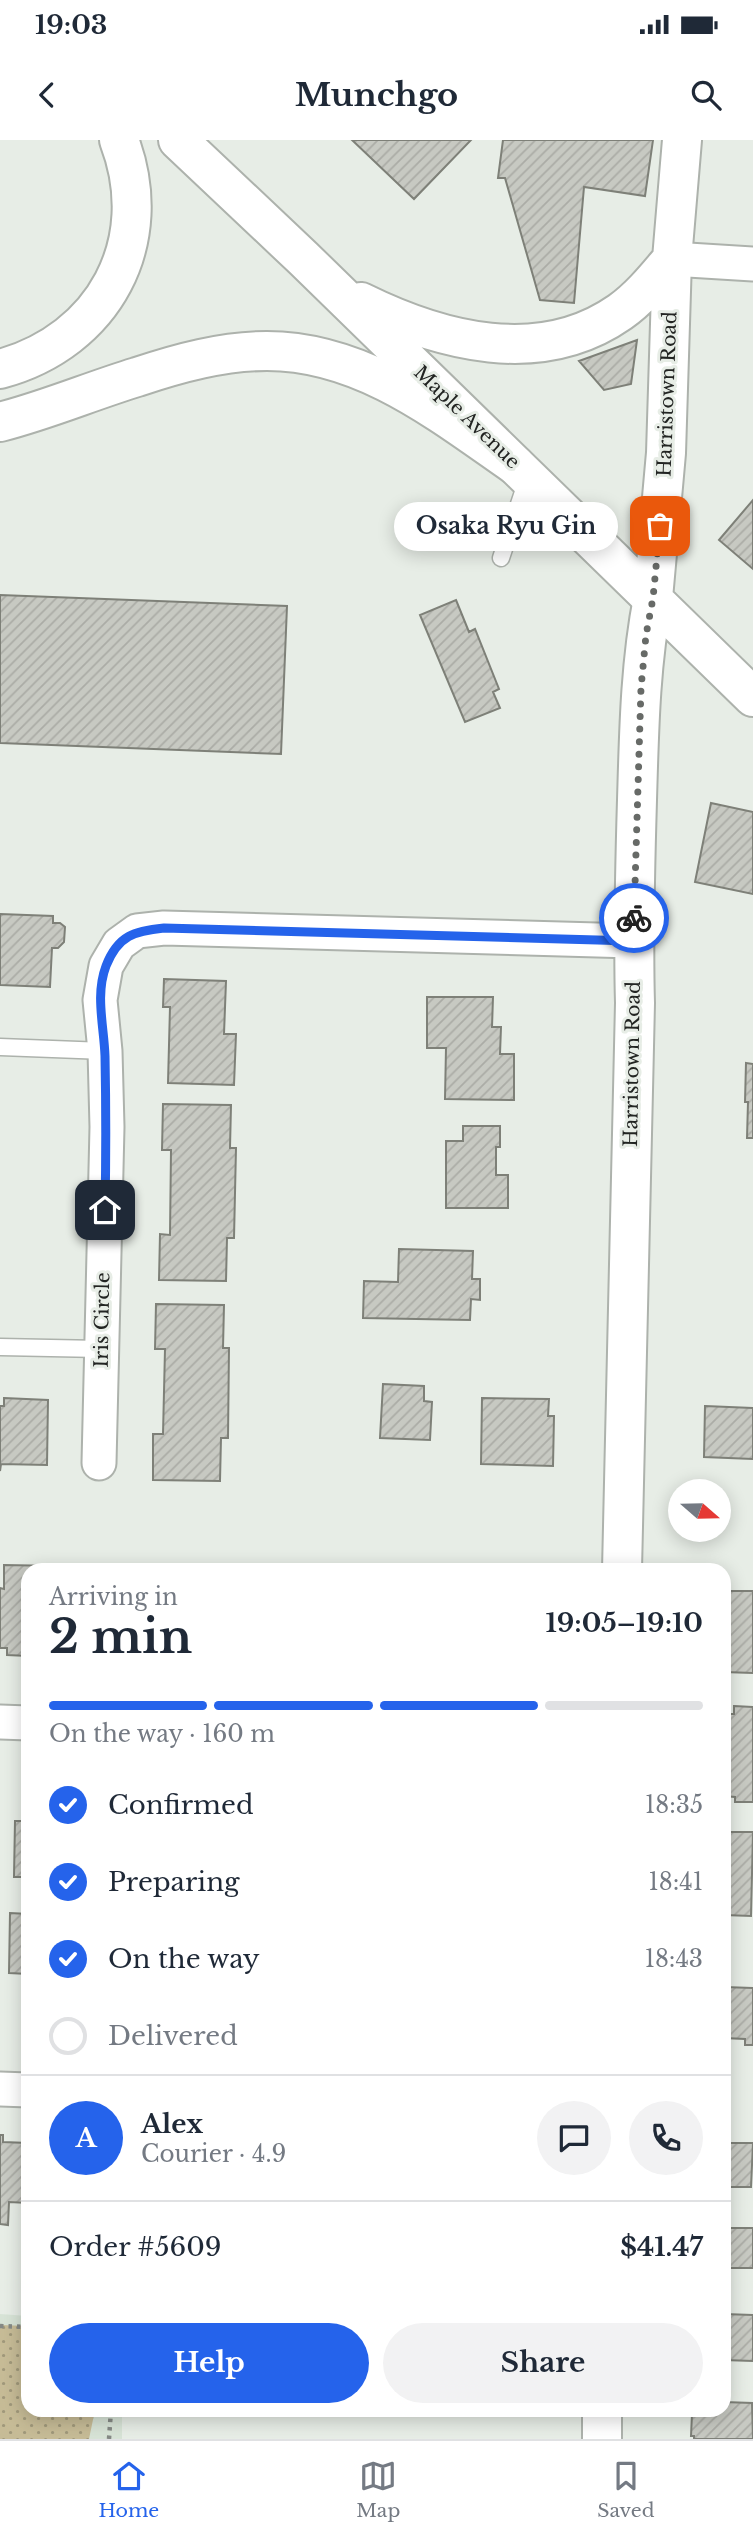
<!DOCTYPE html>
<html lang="en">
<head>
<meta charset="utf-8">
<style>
	body { margin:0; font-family:"Libre Baskerville",serif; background:#f2f2f3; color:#1f2937; height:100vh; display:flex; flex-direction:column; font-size:26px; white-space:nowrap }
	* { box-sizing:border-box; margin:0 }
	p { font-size:23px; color:#747a83 }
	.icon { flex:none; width:38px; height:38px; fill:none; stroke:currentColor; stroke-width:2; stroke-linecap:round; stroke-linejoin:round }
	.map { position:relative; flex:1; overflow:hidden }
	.sheet { position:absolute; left:21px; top:1423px; width:710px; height:854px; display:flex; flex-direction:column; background:#fff; border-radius:21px; box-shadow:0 4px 18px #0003 }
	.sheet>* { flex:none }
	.needle { width:46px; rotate:110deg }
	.fabs { position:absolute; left:668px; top:1339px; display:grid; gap:14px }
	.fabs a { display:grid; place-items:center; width:63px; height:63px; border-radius:50%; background:#fff; box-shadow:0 4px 18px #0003; font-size:35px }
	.pin { position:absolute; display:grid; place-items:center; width:60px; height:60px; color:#fff; margin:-30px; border-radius:14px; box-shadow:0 4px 10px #0006 }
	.courier { position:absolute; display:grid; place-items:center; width:70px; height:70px; margin:-35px; border:5px solid #2563eb; border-radius:50%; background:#fff; color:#222; box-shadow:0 2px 9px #0007 }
	.bubble { position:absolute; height:49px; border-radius:24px; background:#fff; box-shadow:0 4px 18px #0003; font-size:23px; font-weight:700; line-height:49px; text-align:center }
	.headline em { font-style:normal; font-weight:700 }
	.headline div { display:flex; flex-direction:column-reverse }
	.headline { display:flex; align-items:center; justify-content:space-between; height:119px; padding:0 28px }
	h1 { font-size:46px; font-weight:700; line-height:52px }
	.bar { display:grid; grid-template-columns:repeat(4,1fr); gap:10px 7px; align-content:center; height:84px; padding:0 28px }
	.bar i { height:9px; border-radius:5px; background:#e0e1e3 }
	.bar .on { background:#2563eb }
	.bar p { grid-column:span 4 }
	.line { display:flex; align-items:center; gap:18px; padding:0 28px; border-top:2px solid #e0e1e3 }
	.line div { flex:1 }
	.round { display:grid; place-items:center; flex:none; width:74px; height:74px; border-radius:37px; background:#f2f2f3 }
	ol { padding:0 28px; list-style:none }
	li { display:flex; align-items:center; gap:21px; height:77px }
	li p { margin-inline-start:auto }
	li .icon { padding:7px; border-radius:50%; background:#2563eb; color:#fff; stroke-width:4 }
	li:last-child { color:#747a83 }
	li i { width:38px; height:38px; border:4px solid #e0e1e3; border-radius:50% }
	.cta { display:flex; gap:14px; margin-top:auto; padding:14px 28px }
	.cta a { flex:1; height:80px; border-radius:42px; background:#2563eb; color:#fff; font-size:28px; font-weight:700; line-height:80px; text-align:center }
	.cta a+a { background:#f2f2f3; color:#1f2937 }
	.status { display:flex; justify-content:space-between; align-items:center; height:49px; padding:0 35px; background:#fff; direction:ltr }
	.status svg { height:19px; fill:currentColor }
	header { display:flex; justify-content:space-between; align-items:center; height:91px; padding:0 28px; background:#fff; font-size:32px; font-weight:700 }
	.tabs { display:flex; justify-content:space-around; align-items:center; height:98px; border-top:2px solid #e0e1e3; background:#fff; font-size:19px; color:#747a83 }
	.tabs a { display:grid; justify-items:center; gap:4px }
	.tabs .on { color:#2563eb }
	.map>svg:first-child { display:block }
</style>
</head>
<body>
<div class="status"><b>19:03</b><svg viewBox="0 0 49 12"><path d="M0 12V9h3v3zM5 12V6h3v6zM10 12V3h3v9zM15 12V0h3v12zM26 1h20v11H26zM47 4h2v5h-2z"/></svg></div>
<header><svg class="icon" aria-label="back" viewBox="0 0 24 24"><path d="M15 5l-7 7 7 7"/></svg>Munchgo<svg class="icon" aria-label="search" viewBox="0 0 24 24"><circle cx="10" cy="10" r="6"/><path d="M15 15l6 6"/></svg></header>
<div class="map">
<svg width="753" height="2299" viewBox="0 0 753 2299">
	<defs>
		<pattern id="park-dots" width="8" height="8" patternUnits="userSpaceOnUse" patternTransform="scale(1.75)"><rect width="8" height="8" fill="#c6bb96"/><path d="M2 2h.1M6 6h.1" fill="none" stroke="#a0987a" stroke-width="1.8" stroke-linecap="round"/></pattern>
		<pattern id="building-hatch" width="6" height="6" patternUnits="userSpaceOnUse" patternTransform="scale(1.75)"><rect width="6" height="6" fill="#c7c9c2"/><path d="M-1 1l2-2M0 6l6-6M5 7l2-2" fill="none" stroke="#abaca6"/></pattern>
	</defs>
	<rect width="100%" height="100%" fill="#e7ede6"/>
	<path fill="#d7e3d6" d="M0,2174L28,2176V2270H122V2299H0Z"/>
	<path fill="url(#park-dots)" d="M0,2185L28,2186V2270H95L89,2299H0Z"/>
	<path fill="url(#building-hatch)" stroke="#7e8078" stroke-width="2" d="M352,0H471L414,59Z
		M503,0H653L645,56L584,47L574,163L540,160L505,38H498Z
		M637,200L631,244L604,250L579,221Z
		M753,360V429L719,400Z
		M0,455L287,466L281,614L0,603Z
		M456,460L469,492L475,489L499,549L493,552L500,568L465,582L420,475Z
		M711,663L753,672V754L695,742Z
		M0,774L53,776V783H60L65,787L64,802L58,808H52L50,847L0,845Z
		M164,839L226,841L224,894H236L234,945L168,943L170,867H163Z
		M427,857H493L492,887H501L500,914H514V960L445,959L446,908H427Z
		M746,923L753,924V998H747L748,962H745Z
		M163,964L231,965L230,1008H236L234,1098H227L226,1141L159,1140L160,1094L170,1095L171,1010H162Z
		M463,986H500V1007H496V1035H508V1068H446V1001H463Z
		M399,1109L473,1111L472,1139H480V1160L471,1159L470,1180L363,1178L364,1141L398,1142Z
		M156,1164L224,1165L223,1208H229L228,1298H221L220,1341L153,1340V1294H163L165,1209H155Z
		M383,1244L424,1246V1261L432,1262L430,1300L380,1298Z
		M4,1258L48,1260L47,1325L1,1324L0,1331V1266H4Z
		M482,1258L549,1259L548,1276H554L553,1326L481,1324Z
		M705,1266L753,1268V1319L704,1317Z
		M4,1425L58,1426V1430H28V1516L7,1515V1508H0V1448L4,1449Z
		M724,1451H753V1533L724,1532Z
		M734,1566L753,1567V1662H735V1657L724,1656V1574H734Z
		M15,1681H28V1737H14Z
		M724,1692H753L751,1776L724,1775Z
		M10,1773L28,1774V1834L9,1833Z
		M724,1847L753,1848V1905H745V1899L724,1898Z
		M0,1995H3V2002L28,2003V2063L9,2062L8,2085L0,2084Z
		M724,2003H753L751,2047H724Z
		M724,2088H753V2128H724Z
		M724,2174L753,2175V2221L724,2220Z
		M724,2262L752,2263L753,2299H694V2296H691L692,2274H695V2270H724Z
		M456,2270H496V2274L455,2272Z"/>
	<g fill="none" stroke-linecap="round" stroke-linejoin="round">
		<g stroke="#adb2ac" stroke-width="19">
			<path id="lane" d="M501,418L527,340
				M0,907L105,911
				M0,1207L101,1209"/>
		</g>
		<g stroke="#adb2ac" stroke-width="37">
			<path id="street" d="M672,119L753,124
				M99,1323L107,987L105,911L100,860L106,826L119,804L137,791L164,788L633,801
				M0,1582L28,1583
				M0,1949L28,1950"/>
		</g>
		<g stroke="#adb2ac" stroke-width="42">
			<path id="secondary" d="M622,1430L635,863C633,795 635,727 637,660C639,592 640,525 653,458
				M602,2299V2270"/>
		</g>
		<g stroke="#adb2ac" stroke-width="42">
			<path id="primary" d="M178,0L303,118L753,557
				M361,162C440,201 540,228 620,172C640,158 656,138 672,119
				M653,458L666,313L672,119L682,0"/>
		</g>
		<g stroke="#adb2ac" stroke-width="42">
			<path id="highway" d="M0,229C104,201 158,102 119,0
				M0,282C47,270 91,251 137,237C179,223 223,211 267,211C363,211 440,273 515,325"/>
		</g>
		<path stroke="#858985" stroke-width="4.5" stroke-dasharray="3.5 5" stroke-linecap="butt" d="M0,2186L28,2187
			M109,2299L111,2270"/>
		<use href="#lane" stroke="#fff" stroke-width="16"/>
		<use href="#street" stroke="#fff" stroke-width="33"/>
		<use href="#secondary" stroke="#fff" stroke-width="38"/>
		<use href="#primary" stroke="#fff" stroke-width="38"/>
		<use href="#highway" stroke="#fff" stroke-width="38"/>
	</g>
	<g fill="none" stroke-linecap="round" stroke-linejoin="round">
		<path stroke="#676a67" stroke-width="7" stroke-dasharray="0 12.6" d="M634,778L641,548L646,495L653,458L660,386"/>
		<path stroke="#2563eb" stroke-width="9" d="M105,1070C106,1019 106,967 105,916C104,886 95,855 106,826C118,795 135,791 164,788L633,801L634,778"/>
	</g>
	<g text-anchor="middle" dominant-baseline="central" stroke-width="6" stroke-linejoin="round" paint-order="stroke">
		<g font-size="19" fill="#222422" stroke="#e7ede6">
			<text transform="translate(667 254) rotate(-88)">Harristown Road</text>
			<text transform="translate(467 277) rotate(44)">Maple Avenue</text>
			<text transform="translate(632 924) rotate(-89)">Harristown Road</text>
			<text transform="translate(102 1180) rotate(-89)">Iris Circle</text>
		</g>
	</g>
</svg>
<div class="fabs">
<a><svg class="needle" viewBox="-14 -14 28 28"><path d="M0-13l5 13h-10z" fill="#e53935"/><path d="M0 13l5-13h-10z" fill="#747a83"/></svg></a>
</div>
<div class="pin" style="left:660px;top:386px;background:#ea580c"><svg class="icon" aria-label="bag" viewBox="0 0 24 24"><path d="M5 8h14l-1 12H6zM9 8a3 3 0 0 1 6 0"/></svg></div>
<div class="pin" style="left:105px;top:1070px;background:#1f2937"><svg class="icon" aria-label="home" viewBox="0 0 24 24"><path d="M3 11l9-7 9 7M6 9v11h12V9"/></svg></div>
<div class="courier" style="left:634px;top:778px"><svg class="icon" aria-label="bike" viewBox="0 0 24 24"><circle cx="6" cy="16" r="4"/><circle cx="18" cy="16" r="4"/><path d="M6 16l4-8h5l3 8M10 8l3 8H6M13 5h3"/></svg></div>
<div class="bubble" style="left:394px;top:362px;width:224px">Osaka Ryu Gin</div>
<section class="sheet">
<div class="headline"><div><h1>2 min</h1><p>Arriving in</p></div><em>19:05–19:10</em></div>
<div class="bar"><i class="on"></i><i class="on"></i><i class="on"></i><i></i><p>On the way · 160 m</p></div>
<ol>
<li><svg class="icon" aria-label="check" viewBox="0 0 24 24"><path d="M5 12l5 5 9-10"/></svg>Confirmed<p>18:35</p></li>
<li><svg class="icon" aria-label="check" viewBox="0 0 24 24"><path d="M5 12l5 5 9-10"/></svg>Preparing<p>18:41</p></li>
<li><svg class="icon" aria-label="check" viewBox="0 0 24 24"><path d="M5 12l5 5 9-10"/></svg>On the way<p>18:43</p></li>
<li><i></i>Delivered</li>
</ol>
<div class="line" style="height:126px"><b class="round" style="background:#2563eb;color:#fff">A</b><div><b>Alex</b><p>Courier · 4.9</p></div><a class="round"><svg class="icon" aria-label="chat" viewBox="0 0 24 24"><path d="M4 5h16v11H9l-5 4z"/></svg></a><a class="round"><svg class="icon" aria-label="phone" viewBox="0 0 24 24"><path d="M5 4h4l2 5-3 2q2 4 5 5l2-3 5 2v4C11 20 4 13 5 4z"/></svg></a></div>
<div class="line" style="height:91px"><div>Order #5609</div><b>$41.47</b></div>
<div class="cta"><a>Help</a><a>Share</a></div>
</section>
</div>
<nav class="tabs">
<a class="on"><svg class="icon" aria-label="home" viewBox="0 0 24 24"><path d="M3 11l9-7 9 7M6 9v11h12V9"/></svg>Home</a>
<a><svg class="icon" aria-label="map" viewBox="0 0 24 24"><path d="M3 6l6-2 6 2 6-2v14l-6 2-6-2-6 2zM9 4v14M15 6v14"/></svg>Map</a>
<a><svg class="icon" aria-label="saved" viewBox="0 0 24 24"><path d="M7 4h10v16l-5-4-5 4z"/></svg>Saved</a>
</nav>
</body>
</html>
